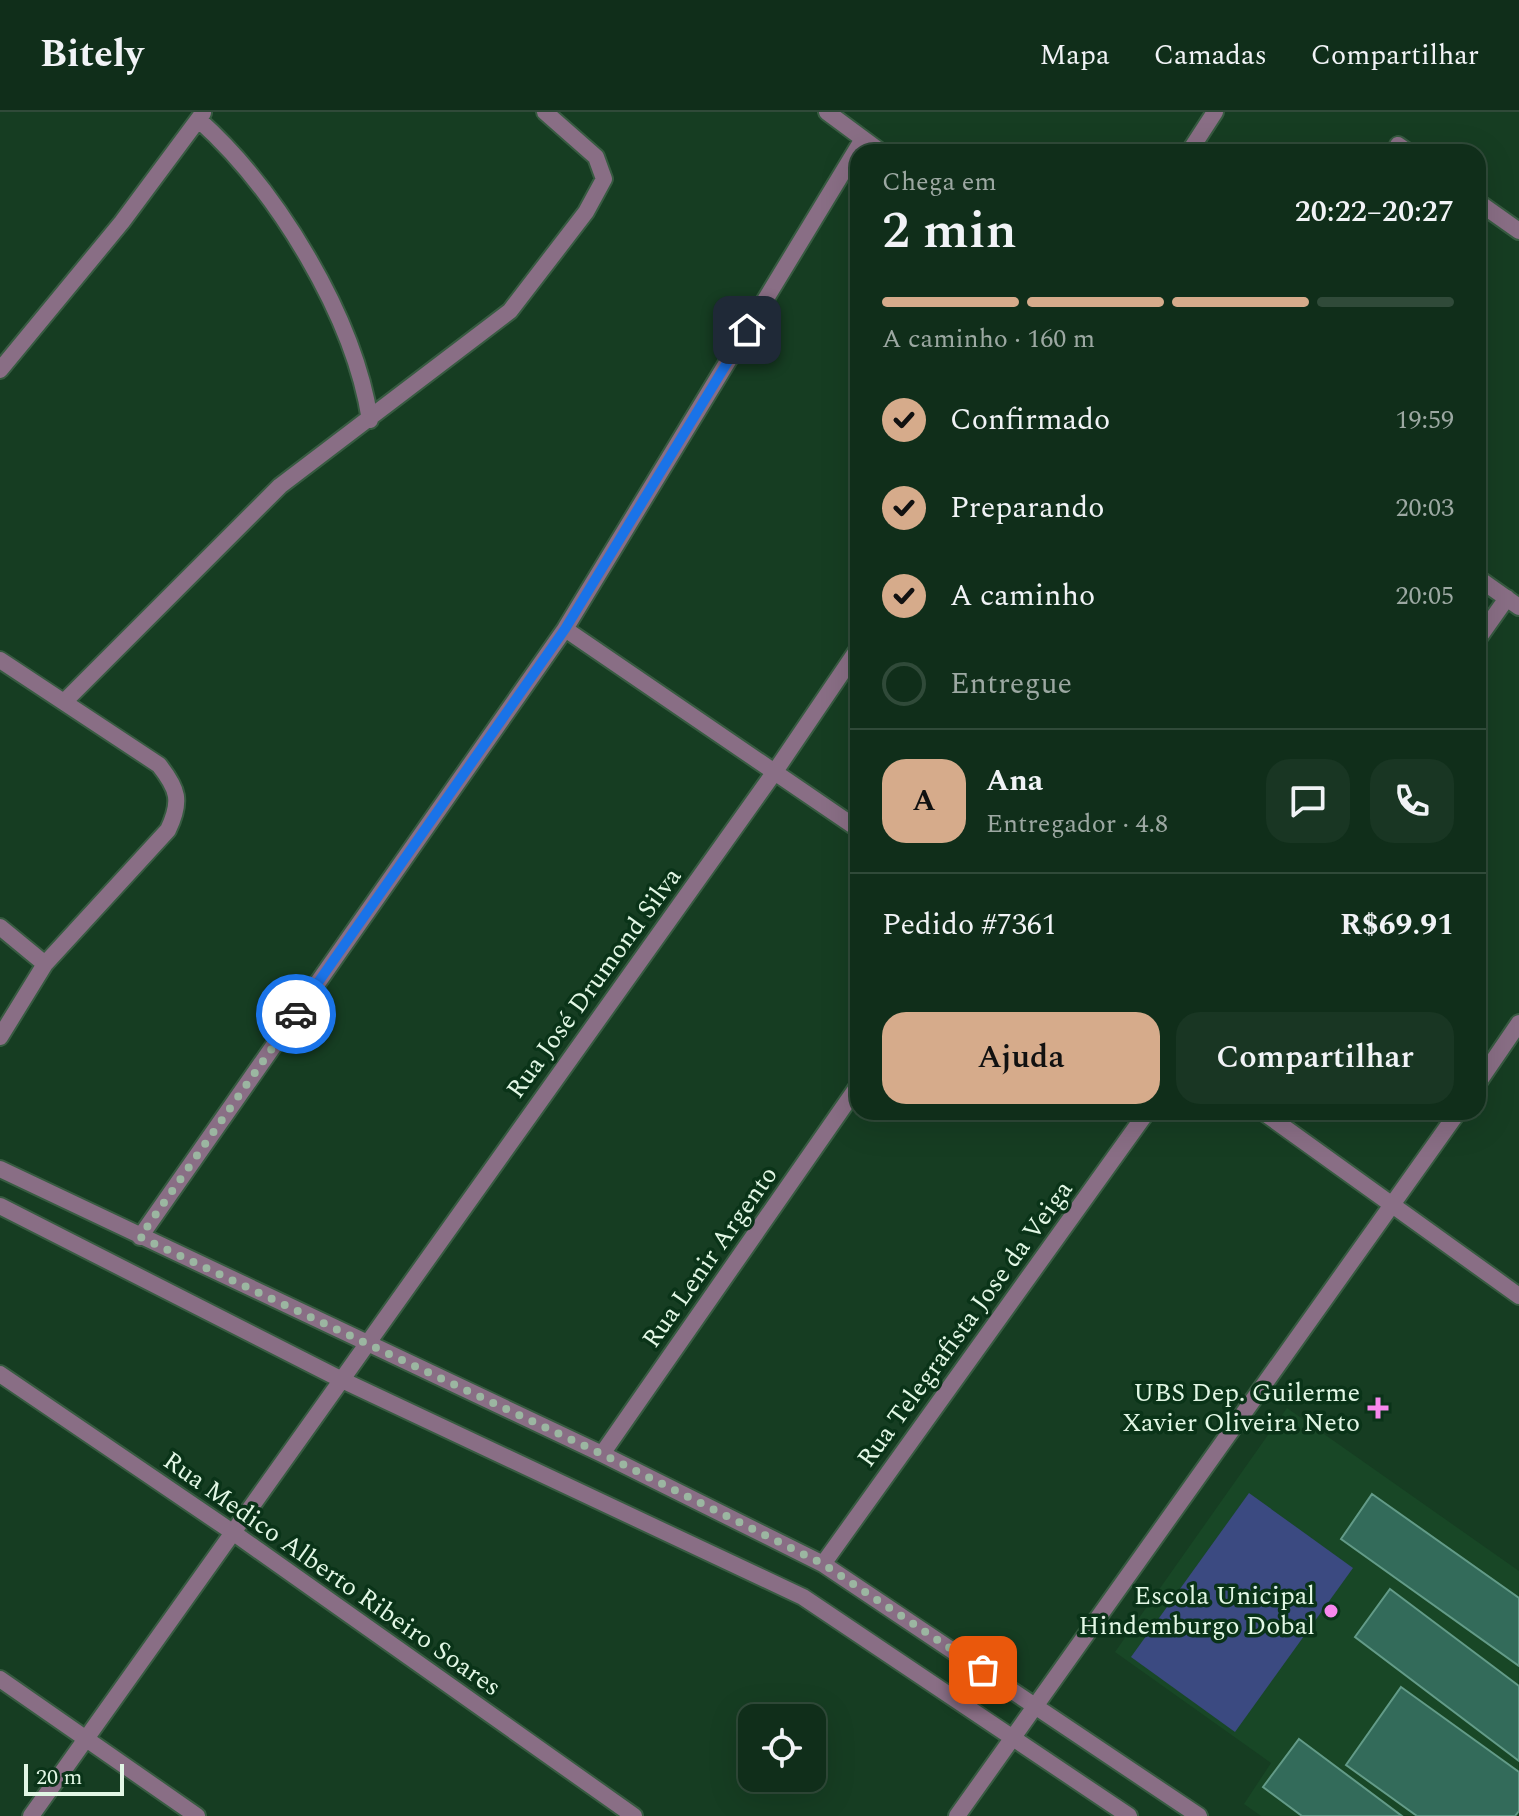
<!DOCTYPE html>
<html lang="pt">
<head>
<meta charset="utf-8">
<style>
	body { margin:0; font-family:Spectral,serif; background:#193623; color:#f1f3f6; height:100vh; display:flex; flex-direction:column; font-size:30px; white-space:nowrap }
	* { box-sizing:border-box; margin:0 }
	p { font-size:26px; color:#9ca8a2 }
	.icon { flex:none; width:44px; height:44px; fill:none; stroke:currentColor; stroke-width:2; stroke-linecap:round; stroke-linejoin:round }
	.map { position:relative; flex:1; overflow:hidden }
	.drawer { position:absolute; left:850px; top:32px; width:636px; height:976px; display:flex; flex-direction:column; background:#102e1a; border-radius:24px; box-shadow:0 8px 32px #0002,0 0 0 2px #304a39 }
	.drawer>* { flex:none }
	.fabs { position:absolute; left:738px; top:1592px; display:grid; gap:16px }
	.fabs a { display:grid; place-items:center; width:88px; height:88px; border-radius:16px; background:#102e1a; box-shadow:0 8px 32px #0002,0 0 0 2px #304a39; font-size:40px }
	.scale { position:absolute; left:24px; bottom:20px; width:100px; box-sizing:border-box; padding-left:8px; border:4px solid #e2f7e5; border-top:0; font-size:22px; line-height:28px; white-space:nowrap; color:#e2f7e5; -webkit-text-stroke:6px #0a3318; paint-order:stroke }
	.pin { position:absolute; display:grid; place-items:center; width:68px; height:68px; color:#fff; margin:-34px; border-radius:16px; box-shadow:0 4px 12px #0006 }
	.courier { position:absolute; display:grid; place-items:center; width:80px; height:80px; margin:-40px; border:6px solid #1a73e8; border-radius:50%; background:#fff; color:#222; box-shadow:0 2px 10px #0007 }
	.head em { font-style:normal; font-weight:600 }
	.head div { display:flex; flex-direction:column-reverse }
	.head { display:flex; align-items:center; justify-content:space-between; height:136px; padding:0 32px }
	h1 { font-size:52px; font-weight:600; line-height:60px }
	.bar { display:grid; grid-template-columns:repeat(4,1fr); gap:12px 8px; align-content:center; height:96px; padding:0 32px }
	.bar i { height:10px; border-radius:6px; background:#304a39 }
	.bar .current { background:#d6ab8b }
	.bar p { grid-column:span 4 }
	.line { display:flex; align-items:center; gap:20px; padding:0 32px; border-top:2px solid #304a39 }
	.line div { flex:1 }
	.round { display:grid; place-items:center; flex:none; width:84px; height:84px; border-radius:24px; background:#193623 }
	ol { padding:0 32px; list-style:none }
	li { display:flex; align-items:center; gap:24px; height:88px }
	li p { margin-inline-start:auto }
	li .icon { padding:8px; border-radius:50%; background:#d6ab8b; color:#111; stroke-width:4 }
	li:last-child { color:#9ca8a2 }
	li i { width:44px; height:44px; border:4px solid #304a39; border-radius:50% }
	.primary-button { display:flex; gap:16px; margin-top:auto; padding:16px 32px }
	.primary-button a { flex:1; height:92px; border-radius:24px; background:#d6ab8b; color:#111; font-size:32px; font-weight:600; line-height:92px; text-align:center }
	.primary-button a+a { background:#193623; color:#f1f3f6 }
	header { display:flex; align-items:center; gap:48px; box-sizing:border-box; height:112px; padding:0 40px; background:#102e1a; border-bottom:2px solid #304a39 }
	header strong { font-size:38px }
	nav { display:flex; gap:44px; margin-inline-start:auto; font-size:28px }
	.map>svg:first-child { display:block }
</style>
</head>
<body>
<header>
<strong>Bitely</strong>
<nav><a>Mapa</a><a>Camadas</a><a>Compartilhar</a></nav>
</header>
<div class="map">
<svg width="1519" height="1704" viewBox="0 0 1519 1704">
	<rect width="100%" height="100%" fill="#163d22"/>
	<path fill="#184726" d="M1287,1296L1519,1459V1704H1261L1244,1692L1271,1651L1115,1540Z"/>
	<path fill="#3b4a81" d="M1249,1381L1353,1456L1235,1620L1131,1545Z"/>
	<path fill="#336b5a" stroke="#639b88" stroke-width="2" d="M1372,1382L1519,1486V1554L1341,1427Z
		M1390,1477L1519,1574V1649L1355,1525Z
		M1401,1575L1519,1660V1699L1515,1704H1417L1346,1653Z
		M1299,1627L1402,1704H1302L1263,1675Z"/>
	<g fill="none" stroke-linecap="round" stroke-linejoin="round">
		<g stroke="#375b41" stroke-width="20">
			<path id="street" d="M827,0L881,40
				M199,8C277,78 354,204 370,308
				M1398,33L1408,40
				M1189,40L1215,0
				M1478,90L1519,119
				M0,258L122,110L203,1
				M1478,466L1519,495
				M565,517L858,717
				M1478,527L1507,486
				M0,548L159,653C178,677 182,689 168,718L45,852L0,925
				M64,590L280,374L510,199L586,100L604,67L596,45L545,0
				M0,815L45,852
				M1478,971L1519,911
				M1263,1000L1519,1184
				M0,1057L602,1342L823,1452L1199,1704
				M0,1094L342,1268L803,1485L1129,1704
				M140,1125L565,517L863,27
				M0,1262L231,1419L634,1704
				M602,1342L858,974
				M823,1452L1147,1000
				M0,1567L197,1704
				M31,1704L776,658L858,537
				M957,1704L1458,1000"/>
		</g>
		<use href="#street" stroke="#896e85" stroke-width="16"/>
	</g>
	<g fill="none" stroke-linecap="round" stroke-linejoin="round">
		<path stroke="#9bb6a1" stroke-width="8" stroke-dasharray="0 14.4" d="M296,902L140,1125L602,1342L823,1452L983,1558"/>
		<path stroke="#1a73e8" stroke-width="10" d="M296,902L565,517L747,218"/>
	</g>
	<g fill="#f788ec" stroke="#0a3318" stroke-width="3">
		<path d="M1374 1284h8v8h8v8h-8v8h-8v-8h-8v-8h8z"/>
		<circle cx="1331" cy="1499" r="8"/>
	</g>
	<g text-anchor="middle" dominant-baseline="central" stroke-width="7" stroke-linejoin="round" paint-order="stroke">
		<g font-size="26" fill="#e2f7e5" stroke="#0a3318">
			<text transform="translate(594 871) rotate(-54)">Rua José Drumond Silva</text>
			<text transform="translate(710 1145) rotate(-55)">Rua Lenir Argento</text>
			<text transform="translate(965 1212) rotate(-54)">Rua Telegrafista Jose da Veiga</text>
			<text transform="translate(332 1462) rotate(35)">Rua Medico Alberto Ribeiro Soares</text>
		</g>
		<g font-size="26" fill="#e2f7e5" stroke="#0a3318" text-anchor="end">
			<text x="1360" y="1281">UBS Dep. Guilerme<tspan x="1360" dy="30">Xavier Oliveira Neto</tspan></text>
			<text x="1315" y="1484">Escola Unicipal<tspan x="1315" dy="30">Hindemburgo Dobal</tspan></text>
		</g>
	</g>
</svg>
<div class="fabs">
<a><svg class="icon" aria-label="locate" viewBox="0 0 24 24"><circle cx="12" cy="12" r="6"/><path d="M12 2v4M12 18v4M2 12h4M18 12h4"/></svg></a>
</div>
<div class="scale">20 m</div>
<div class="pin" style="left:983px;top:1558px;background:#ea580c"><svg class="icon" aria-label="bag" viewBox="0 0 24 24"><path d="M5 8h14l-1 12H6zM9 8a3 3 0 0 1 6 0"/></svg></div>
<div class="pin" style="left:747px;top:218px;background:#1f2937"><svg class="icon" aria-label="home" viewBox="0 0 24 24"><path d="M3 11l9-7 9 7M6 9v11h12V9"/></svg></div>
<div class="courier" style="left:296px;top:902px"><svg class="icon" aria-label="car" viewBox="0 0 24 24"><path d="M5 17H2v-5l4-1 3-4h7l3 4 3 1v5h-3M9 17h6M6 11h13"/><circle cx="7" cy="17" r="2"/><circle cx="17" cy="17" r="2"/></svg></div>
<section class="drawer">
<div class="head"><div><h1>2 min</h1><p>Chega em</p></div><em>20:22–20:27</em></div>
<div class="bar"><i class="current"></i><i class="current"></i><i class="current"></i><i></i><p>A caminho · 160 m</p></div>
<ol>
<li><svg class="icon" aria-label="check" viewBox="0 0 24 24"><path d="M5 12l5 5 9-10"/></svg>Confirmado<p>19:59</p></li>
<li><svg class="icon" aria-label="check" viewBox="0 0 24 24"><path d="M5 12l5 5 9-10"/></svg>Preparando<p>20:03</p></li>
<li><svg class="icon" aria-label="check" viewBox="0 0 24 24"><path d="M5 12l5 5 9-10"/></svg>A caminho<p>20:05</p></li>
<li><i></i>Entregue</li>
</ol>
<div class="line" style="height:144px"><b class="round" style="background:#d6ab8b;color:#111">A</b><div><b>Ana</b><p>Entregador · 4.8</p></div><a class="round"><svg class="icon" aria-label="chat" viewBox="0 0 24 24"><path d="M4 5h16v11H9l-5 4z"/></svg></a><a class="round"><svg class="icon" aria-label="phone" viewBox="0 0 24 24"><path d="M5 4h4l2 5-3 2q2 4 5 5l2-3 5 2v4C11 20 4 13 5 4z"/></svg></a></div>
<div class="line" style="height:104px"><div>Pedido #7361</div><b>R$69.91</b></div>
<div class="primary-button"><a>Ajuda</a><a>Compartilhar</a></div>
</section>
</div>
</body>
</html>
